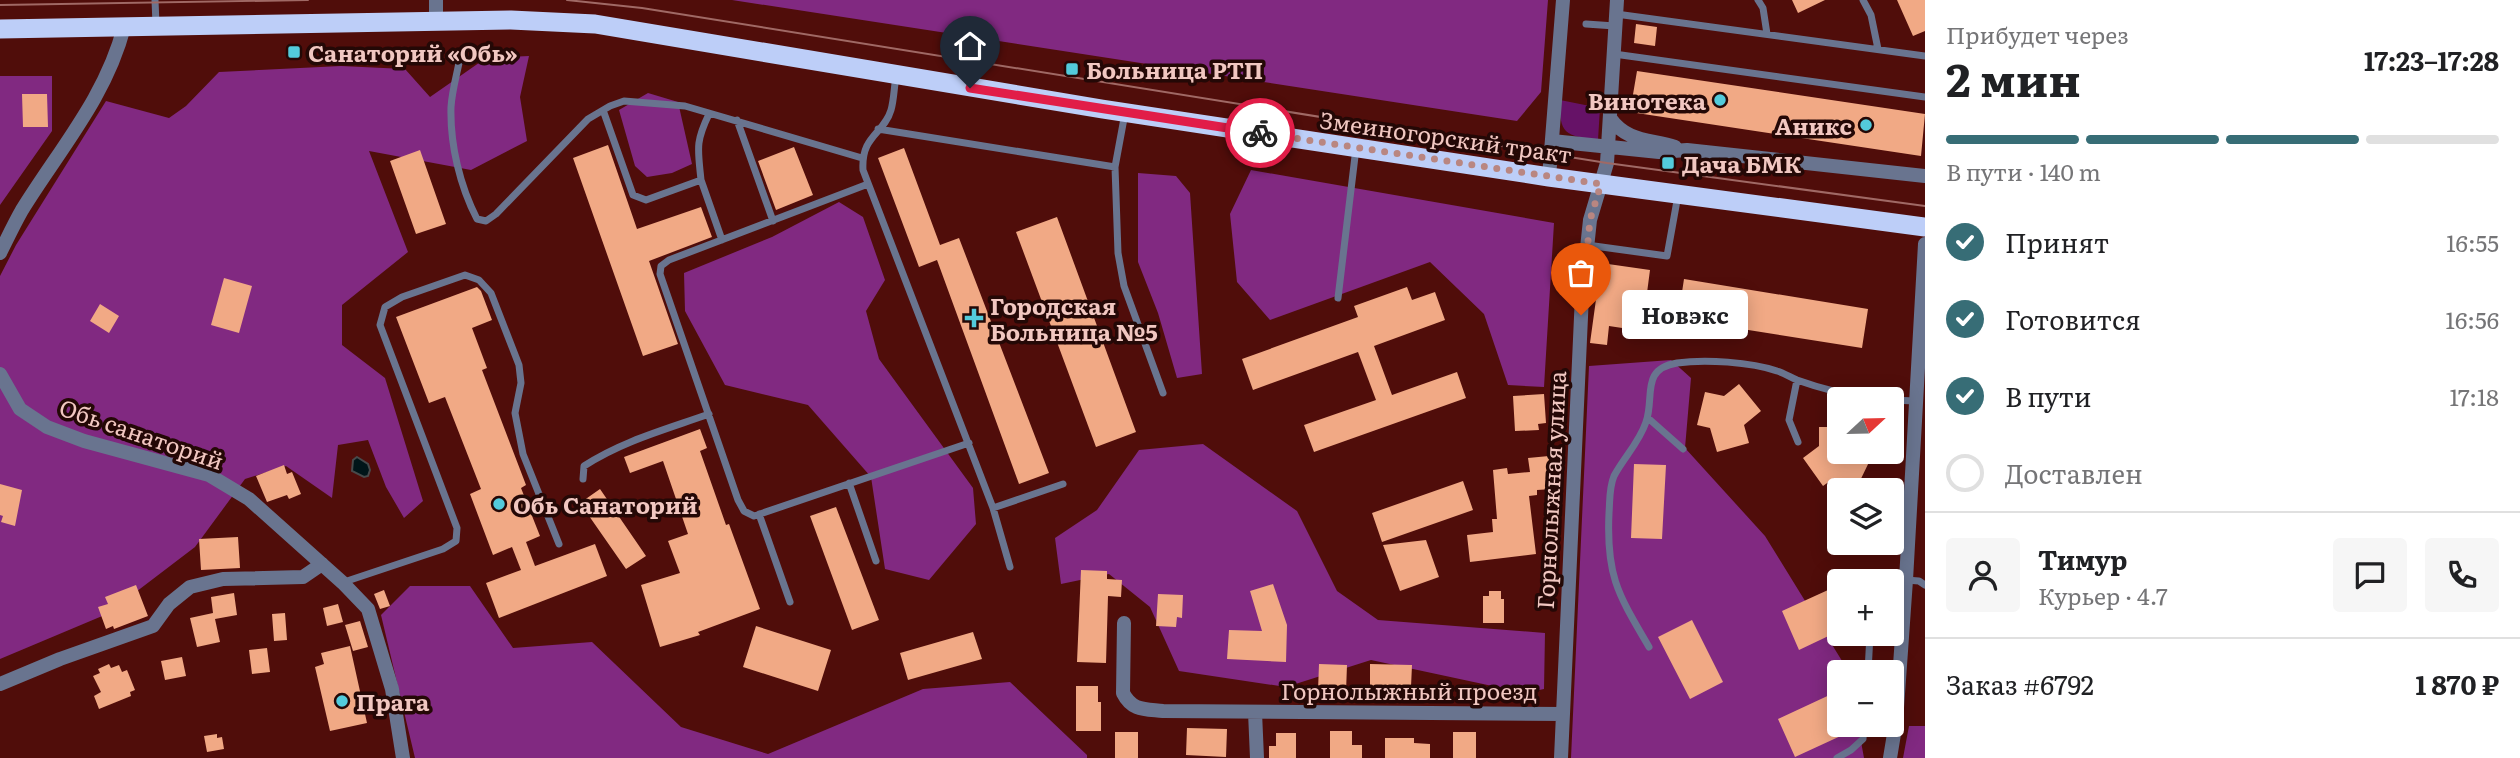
<!DOCTYPE html>
<html lang="ru">
<head>
<meta charset="utf-8">
<style>
	body { margin:0; font-family:Literata,serif; background:#f6f6f6; color:#202124; height:100vh; display:flex; flex-direction:column; font-size:26px; white-space:nowrap }
	* { box-sizing:border-box; margin:0 }
	p { font-size:23px; color:#757577 }
	.icon { flex:none; width:38px; height:38px; fill:none; stroke:currentColor; stroke-width:2; stroke-linecap:round; stroke-linejoin:round }
	.map { position:relative; flex:1; overflow:hidden }
	.sheet { display:flex; flex-direction:column; background:#fff; width:595px }
	.sheet>* { flex:none }
	.needle { width:46px; rotate:68deg }
	.tools { position:absolute; left:1827px; top:387px; display:grid; gap:14px }
	.tools a { display:grid; place-items:center; width:77px; height:77px; border-radius:7px; background:#fff; box-shadow:0 4px 18px #0003; font-size:35px }
	.pin { position:absolute; display:grid; place-items:center; width:60px; height:60px; color:#fff; margin:-72px -30px; border-radius:50% 50% 50% 0; rotate:-45deg; box-shadow:0 0 7px #0007 }
	.pin .icon { rotate:45deg }
	.courier { position:absolute; display:grid; place-items:center; width:70px; height:70px; margin:-35px; border:5px solid #e11d48; border-radius:50%; background:#fff; color:#222; box-shadow:0 2px 9px #0007 }
	.bubble { position:absolute; height:49px; border-radius:7px; background:#fff; box-shadow:0 4px 18px #0003; font-size:23px; font-weight:700; line-height:49px; text-align:center }
	.head em { font-style:normal; font-weight:700 }
	.head div { display:flex; flex-direction:column-reverse }
	.head { display:flex; align-items:center; justify-content:space-between; height:119px; padding:0 21px }
	h1 { font-size:46px; font-weight:700; line-height:52px }
	.bar { display:grid; grid-template-columns:repeat(4,1fr); gap:10px 7px; align-content:center; height:84px; padding:0 21px }
	.bar i { height:9px; border-radius:5px; background:#e0e0e0 }
	.bar .on { background:#376d76 }
	.bar p { grid-column:span 4 }
	.line { display:flex; align-items:center; gap:18px; padding:0 21px; border-top:2px solid #e0e0e0 }
	.line div { flex:1 }
	.round { display:grid; place-items:center; flex:none; width:74px; height:74px; border-radius:7px; background:#f6f6f6 }
	ol { padding:0 21px; list-style:none }
	li { display:flex; align-items:center; gap:21px; height:77px }
	li p { margin-inline-start:auto }
	li .icon { padding:7px; border-radius:50%; background:#376d76; color:#fff; stroke-width:4 }
	li:last-child { color:#757577 }
	li i { width:38px; height:38px; border:4px solid #e0e0e0; border-radius:50% }
	main { display:flex; flex:1; min-height:0 }
	.map>svg:first-child { display:block }
</style>
</head>
<body>
<main>
<div class="map">
<svg width="1925" height="758" viewBox="0 0 1925 758">
	<rect width="100%" height="100%" fill="#500d0a"/>
	<path fill="#661267" d="M1560,100L1600,108L1598,140C1565,136 1559,134 1560,100Z"/>
	<path fill="#812981" d="M732,0H1548L1541,92L1517,121Z
		M529,56L520,97L527,141L471,170L369,151L408,252L342,305V345L385,378L423,501L404,518L386,487L368,440L338,445L332,498L286,466L245,479L195,547L107,614L0,659V276L16,245L106,101L169,118L186,106L219,72L341,66L405,69L430,97L486,58Z
		M0,76H52V131L0,205Z
		M648,93L678,102L692,164L672,173L647,177L635,166L619,110Z
		M1251,170L1554,223L1544,387L1508,385L1484,314L1430,262L1270,320L1237,282L1230,214Z
		M1138,173L1176,176L1190,193L1202,374L1177,378L1158,313L1138,262Z
		M839,202L863,217L885,280L866,311L879,359L973,488L976,524L929,580L885,569L871,477L808,405L725,385L685,311L684,273L772,237Z
		M1671,360L1691,378L1685,448L1765,536L1847,669V672H1839V724L1858,725L1864,758H1571L1589,366Z
		M1203,444L1297,511L1337,591L1378,620L1545,633L1544,689L1525,693L1371,660L1286,687L1179,671L1150,607L1109,574L1061,584L1055,538L1097,510L1139,450Z
		M410,586H470L513,648L592,642L681,727L768,754L923,689L1010,682L1087,755V758H415L381,615Z
		M1909,726H1925V758H1903Z"/>
	<path fill="#001519" stroke="#484a4b" stroke-width="2" d="M357,457L368,464L370,470L368,476L364,477L352,471L353,460Z"/>
	<path fill="#f1a985" d="M1792,0H1825L1798,13Z
		M1897,0H1925V31L1913,36Z
		M1636,24L1657,27L1655,46L1634,43Z
		M1637,71L1925,114L1921,156L1630,112Z
		M22,94H47L48,127H23Z
		M608,145L637,229L701,207L712,237L649,261L678,344L643,356L573,158Z
		M794,147L813,195L776,210L758,161Z
		M904,148L940,245L959,238L1049,473L1019,484L937,260L919,267L878,158Z
		M420,150L446,224L416,234L390,161Z
		M1057,217L1136,432L1096,447L1016,232Z
		M1601,263L1650,270L1642,331L1609,326L1607,345L1590,343Z
		M224,278L252,286L239,333L211,325Z
		M1684,279L1868,309L1862,348L1704,323L1705,316L1679,312Z
		M477,287L481,291L492,320L472,328L487,368L482,370L526,485L521,488L540,536L526,542L535,566L595,544L607,576L499,618L486,583L521,570L512,547L493,555L470,494L481,489L445,397L429,403L396,317Z
		M1407,287L1412,300L1435,292L1445,320L1374,346L1392,395L1457,372L1466,398L1314,452L1304,425L1376,400L1358,352L1253,390L1242,359L1358,317L1354,306Z
		M100,304L119,316L109,333L90,321Z
		M1739,384L1761,411L1744,425L1749,443L1717,452L1710,428L1697,425L1705,392L1724,396Z
		M1544,394L1546,423L1538,424L1539,430L1515,431L1513,396Z
		M1819,427H1839V452H1858L1871,458L1856,489L1834,478L1823,486L1803,458L1819,446Z
		M700,429L707,448L700,451L726,525L729,524L760,609L698,632L700,635L660,647L641,585L680,573L668,541L688,534L663,461L630,473L624,457Z
		M1549,456L1552,489L1537,490V495L1529,496L1536,554L1470,562L1467,535L1493,532L1492,519H1497L1493,470L1507,468L1508,474L1530,472L1528,458Z
		M1634,464L1666,465L1662,539L1631,538Z
		M284,465L287,474L292,472L301,494L289,499L287,495L267,502L256,476Z
		M1463,481L1473,510L1382,542L1372,513Z
		M0,484L22,490L15,526L1,522L3,516L0,515Z
		M600,489L646,556L626,569L580,503Z
		M836,507L879,620L852,630L810,516Z
		M238,537L240,568L201,570L199,539Z
		M1426,540L1439,577L1400,591L1383,545Z
		M1081,570L1107,571V579L1122,580L1121,597L1108,596L1106,663L1077,662Z
		M1273,584L1287,625L1286,662L1227,659L1229,630L1262,631L1250,591Z
		M136,585L148,616L114,629L113,626L106,629L98,607L108,604L105,597Z
		M1839,585V631L1799,650L1782,611Z
		M384,590L390,606L380,609L374,594Z
		M1489,591H1501V599H1504V623H1483V596H1489Z
		M234,593L237,615L215,619L220,642L197,647L190,618L213,613L211,597Z
		M1158,594L1183,595L1182,618L1177,617L1176,627L1156,626Z
		M338,604L343,622L327,626L323,608Z
		M285,613L287,640L274,641L272,614Z
		M1692,620L1723,682L1690,699L1658,637Z
		M360,621L368,647L353,651L345,625Z
		M756,626L831,650L818,691L743,667Z
		M973,632L982,659L908,680L900,653Z
		M350,646L367,723L330,731L315,667L324,664L321,653Z
		M267,648L270,672L252,674L249,650Z
		M182,657L186,676L165,680L161,661Z
		M109,664L111,668L119,665L122,672L127,670L135,690L130,692L131,696L99,709L94,696L101,692L93,676L100,673L98,669Z
		M1319,664L1347,665L1346,692L1318,691Z
		M1370,664L1412,665L1411,687H1397L1396,693L1370,692Z
		M1076,686H1098V702H1101V731H1076Z
		M1836,692L1839,699V724H1858V728L1795,757L1778,719Z
		M1187,728L1227,729L1226,757L1186,755Z
		M1330,731H1352V745H1362V758H1330Z
		M1115,732H1138V758H1115Z
		M1453,732H1476V758H1453Z
		M1276,733H1296V758H1269V746H1276Z
		M217,734V738L222,737L224,749L207,752L204,736Z
		M1385,738H1414V743L1430,744V758H1385Z"/>
	<g fill="none" stroke-linecap="round" stroke-linejoin="round">
		<path stroke="#69748f" stroke-width="7" d="M155,0L156,24
			M1758,0L1763,8L1767,34
			M1863,0L1871,15L1878,49
			M1616,14L1925,56
			M1586,24L1615,26
			M1614,54L1925,97
			M460,58C457,74 452,91 451,107C450,145 460,186 477,219L486,221L496,214L588,119L610,106L624,101L685,106L862,158
			M896,77C894,87 894,100 891,110C884,134 861,135 863,170L993,508L1010,567
			M603,110L633,195L646,200L701,180C698,149 695,143 709,114
			M737,120L773,221
			M878,129L1115,167L1118,253L1124,286L1163,393
			M1115,167L1125,113
			M701,180L722,240
			M868,184L669,260L661,266L660,274L738,500L744,511L754,516L969,443
			M1587,245L1667,256L1678,195
			M1338,298L1356,148
			M1797,380L1789,420L1798,442
			M1892,400L1915,401
			M1648,418L1683,449
			M583,479L584,466C622,441 667,429 709,414
			M849,483L876,561
			M993,508L1063,484
			M759,514L790,602
			M1906,580L1919,581L1925,585
			M344,582L443,549L456,541L457,528L380,325L385,307L402,297L465,275L479,280L491,293L519,365L521,383L515,413L523,454L559,544
			M1649,647C1618,594 1606,576 1609,513C1610,500 1609,488 1614,476C1624,457 1639,443 1646,422C1655,397 1640,369 1677,363C1705,359 1751,362 1777,371C1784,373 1790,377 1797,380C1822,389 1847,395 1874,399
			M1868,672L1870,634
			M1837,758L1851,750L1863,739L1864,724"/>
		<path stroke="#69748f" stroke-width="14" d="M436,22V0
			M1610,118C1627,142 1649,139 1675,147
			M1552,141L1659,152L1687,150L1925,176
			M1549,177L1563,0
			M0,253C7,239 14,224 22,210C59,150 106,97 124,27
			M0,374L20,409L47,427L84,441L209,475L249,499L343,583L368,609L392,689L403,758
			M1124,623L1123,693C1132,711 1145,709 1163,711L1563,714
			M0,684L60,659L153,626L169,604L190,587L223,579L303,577L322,564
			M1255,712L1257,758
			M1561,758L1582,295L1590,220L1607,163L1617,0
			M1890,758L1896,722L1906,580L1925,244"/>
		<path stroke="#bdcef8" stroke-width="19" d="M0,29L511,20L595,24L1102,109L1549,177L1925,227"/>
		<path stroke="#a06965" stroke-width="2" d="M567,0L642,8L1607,163L1925,206
			M0,5L308,0"/>
	</g>
	<g fill="none" stroke-linecap="round" stroke-linejoin="round">
		<path stroke="#b98681" stroke-width="7" stroke-dasharray="0 12.6" d="M1260,133L1601,184L1590,220L1581,315"/>
		<path stroke="#e11d48" stroke-width="9" d="M970,88L1260,133"/>
	</g>
	<g fill="#53cbdb" stroke="#240806" stroke-width="2.5">
		<rect x="287" y="45" width="14" height="14" rx="3.5"/>
		<rect x="1065" y="62" width="14" height="14" rx="3.5"/>
		<circle cx="1720" cy="100" r="7"/>
		<circle cx="1866" cy="125" r="7"/>
		<rect x="1661" y="156" width="14" height="14" rx="3.5"/>
		<path d="M970.5 307.5h7v7h7v7h-7v7h-7v-7h-7v-7h7z"/>
		<circle cx="499" cy="504" r="7"/>
		<circle cx="342" cy="701" r="7"/>
	</g>
	<g text-anchor="middle" dominant-baseline="central" stroke-width="7" stroke-linejoin="round" paint-order="stroke">
		<g font-size="23" font-weight="bold" fill="#f1c7c1" stroke="#240806" text-anchor="start">
			<text x="308" y="52">Санаторий «Обь»</text>
			<text x="1086" y="69">Больница РТП</text>
			<text x="1706" y="100" text-anchor="end">Винотека</text>
			<text x="1852" y="125" text-anchor="end">Аникс</text>
			<text x="1682" y="163">Дача БМК</text>
			<text x="990" y="305">Городская<tspan x="990" dy="26">Больница №5</tspan></text>
			<text x="513" y="504">Обь Санаторий</text>
			<text x="356" y="701">Прага</text>
		</g>
		<g font-size="23" fill="#f1c7c1" stroke="#240806">
			<text transform="translate(1446 136) rotate(8)">Змеиногорский тракт</text>
			<text transform="translate(142 433) rotate(19)">Обь санаторий</text>
			<text transform="translate(1550 490) rotate(-87)">Горнолыжная улица</text>
			<text x="1409" y="690">Горнолыжный проезд</text>
		</g>
	</g>
</svg>
<div class="tools">
<a><svg class="needle" viewBox="-14 -14 28 28"><path d="M0-13l5 13h-10z" fill="#e53935"/><path d="M0 13l5-13h-10z" fill="#757577"/></svg></a>
<a><svg class="icon" aria-label="layers" viewBox="0 0 24 24"><path d="M12 4l9 5-9 5-9-5zM3 14l9 5 9-5"/></svg></a>
<a>+</a>
<a>−</a>
</div>
<div class="pin" style="left:1581px;top:315px;background:#ea580c"><svg class="icon" aria-label="bag" viewBox="0 0 24 24"><path d="M5 8h14l-1 12H6zM9 8a3 3 0 0 1 6 0"/></svg></div>
<div class="pin" style="left:970px;top:88px;background:#1f2937"><svg class="icon" aria-label="home" viewBox="0 0 24 24"><path d="M3 11l9-7 9 7M6 9v11h12V9"/></svg></div>
<div class="courier" style="left:1260px;top:133px"><svg class="icon" aria-label="bike" viewBox="0 0 24 24"><circle cx="6" cy="16" r="4"/><circle cx="18" cy="16" r="4"/><path d="M6 16l4-8h5l3 8M10 8l3 8H6M13 5h3"/></svg></div>
<div class="bubble" style="left:1622px;top:290px;width:126px">Новэкс</div>
</div>
<section class="sheet">
<div class="head"><div><h1>2 мин</h1><p>Прибудет через</p></div><em>17:23–17:28</em></div>
<div class="bar"><i class="on"></i><i class="on"></i><i class="on"></i><i></i><p>В пути · 140 m</p></div>
<ol>
<li><svg class="icon" aria-label="check" viewBox="0 0 24 24"><path d="M5 12l5 5 9-10"/></svg>Принят<p>16:55</p></li>
<li><svg class="icon" aria-label="check" viewBox="0 0 24 24"><path d="M5 12l5 5 9-10"/></svg>Готовится<p>16:56</p></li>
<li><svg class="icon" aria-label="check" viewBox="0 0 24 24"><path d="M5 12l5 5 9-10"/></svg>В пути<p>17:18</p></li>
<li><i></i>Доставлен</li>
</ol>
<div class="line" style="height:126px"><a class="round"><svg class="icon" aria-label="person" viewBox="0 0 24 24"><circle cx="12" cy="8" r="4"/><path d="M4 21q1-7 8-7t8 7"/></svg></a><div><b>Тимур</b><p>Курьер · 4.7</p></div><a class="round"><svg class="icon" aria-label="chat" viewBox="0 0 24 24"><path d="M4 5h16v11H9l-5 4z"/></svg></a><a class="round"><svg class="icon" aria-label="phone" viewBox="0 0 24 24"><path d="M5 4h4l2 5-3 2q2 4 5 5l2-3 5 2v4C11 20 4 13 5 4z"/></svg></a></div>
<div class="line" style="height:91px"><div>Заказ #6792</div><b>1 870 ₽</b></div>
</section>
</main>
</body>
</html>
